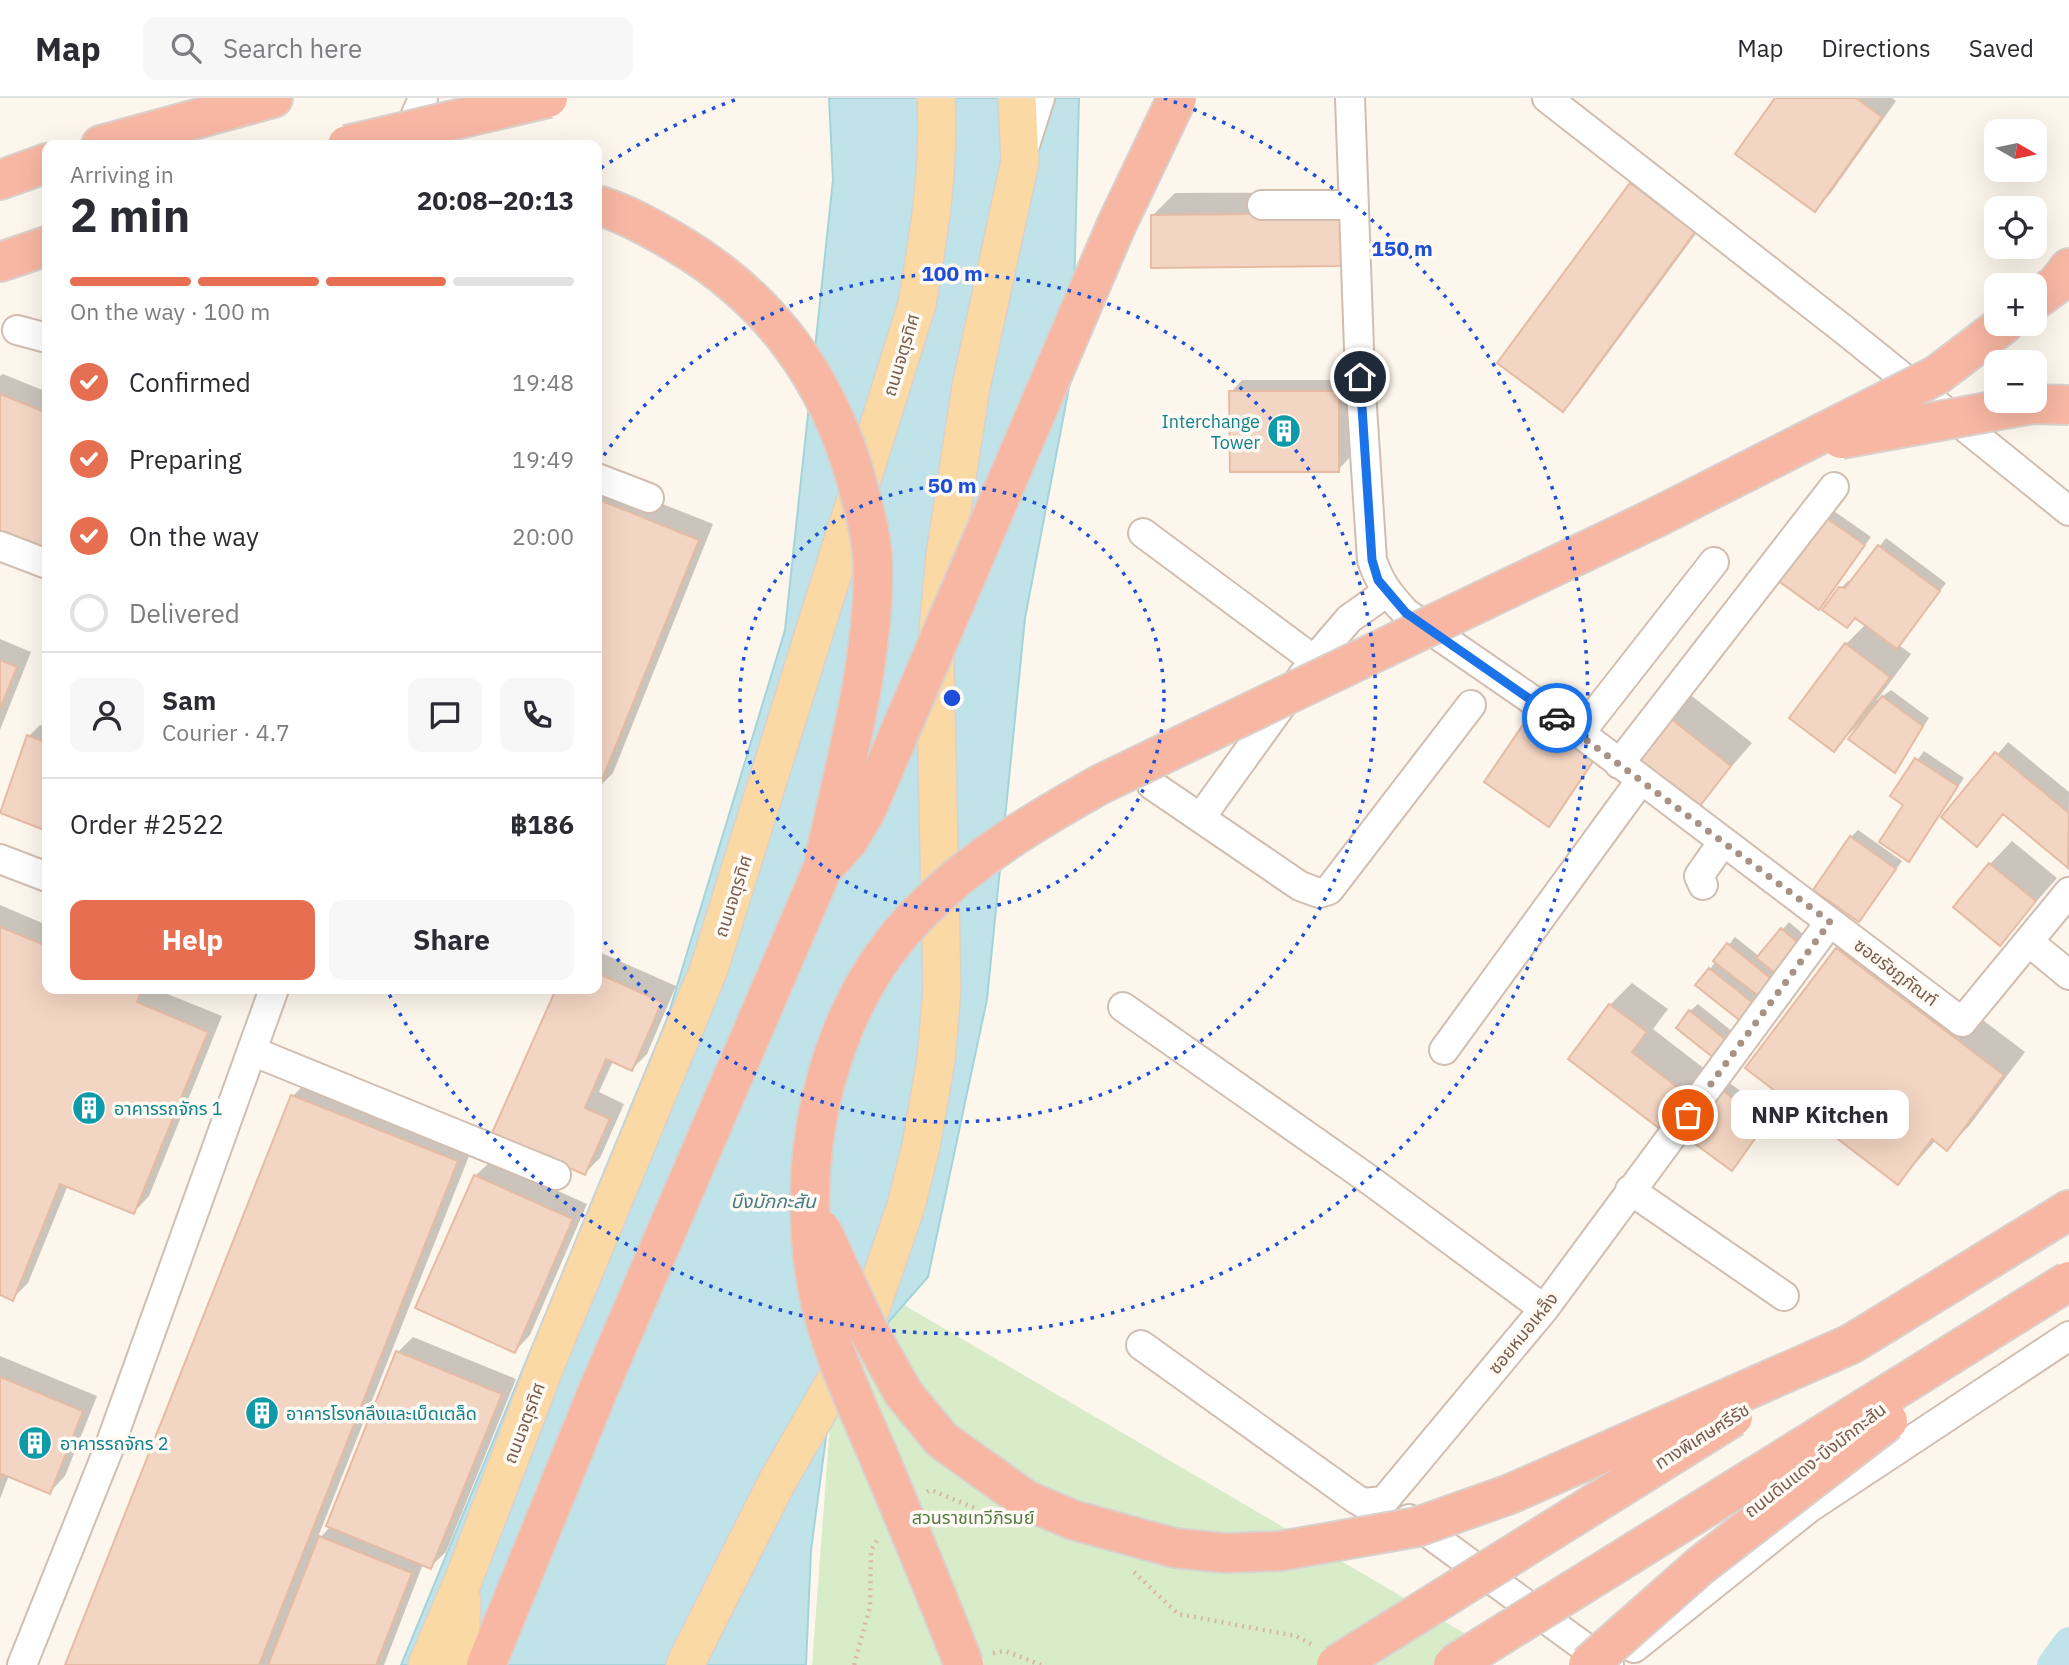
<!DOCTYPE html>
<html lang="en">
<head>
<meta charset="utf-8">
<style>
	body { margin:0; font-family:"IBM Plex Sans","Noto Sans Thai",sans-serif; background:#f7f7f7; color:#2b2b33; height:100vh; display:flex; flex-direction:column; font-size:26px; white-space:nowrap }
	* { box-sizing:border-box; margin:0 }
	p { font-size:23px; color:#7c7c81 }
	.icon { flex:none; width:38px; height:38px; fill:none; stroke:currentColor; stroke-width:2; stroke-linecap:round; stroke-linejoin:round }
	.map { position:relative; flex:1; overflow:hidden }
	.details { position:absolute; left:42px; top:42px; width:560px; height:854px; display:flex; flex-direction:column; background:#fff; border-radius:14px; box-shadow:0 7px 28px #0002 }
	.details>* { flex:none }
	.needle { width:46px; rotate:99deg }
	.fabs { position:absolute; left:1984px; top:21px; display:grid; gap:14px }
	.fabs a { display:grid; place-items:center; width:63px; height:63px; border-radius:14px; background:#fff; box-shadow:0 7px 28px #0002; font-size:35px }
	.pin { position:absolute; display:grid; place-items:center; width:60px; height:60px; color:#fff; margin:-30px; border:4px solid #fff; border-radius:50%; box-shadow:0 2px 7px #0007 }
	.courier { position:absolute; display:grid; place-items:center; width:70px; height:70px; margin:-35px; border:5px solid #1a73e8; border-radius:50%; background:#fff; color:#222; box-shadow:0 2px 9px #0007 }
	.bubble { position:absolute; height:49px; border-radius:14px; background:#fff; box-shadow:0 7px 28px #0002; font-size:23px; font-weight:800; line-height:49px; text-align:center }
	.headline em { font-style:normal; font-weight:800 }
	.headline div { display:flex; flex-direction:column-reverse }
	.headline { display:flex; align-items:center; justify-content:space-between; height:119px; padding:0 28px }
	h1 { font-size:46px; font-weight:800; line-height:52px }
	.bar { display:grid; grid-template-columns:repeat(4,1fr); gap:10px 7px; align-content:center; height:84px; padding:0 28px }
	.bar i { height:9px; border-radius:5px; background:#e1e1e2 }
	.bar .current { background:#e76f51 }
	.bar p { grid-column:span 4 }
	.line { display:flex; align-items:center; gap:18px; padding:0 28px; border-top:2px solid #e1e1e2 }
	.line div { flex:1 }
	.round { display:grid; place-items:center; flex:none; width:74px; height:74px; border-radius:14px; background:#f7f7f7 }
	ol { padding:0 28px; list-style:none }
	li { display:flex; align-items:center; gap:21px; height:77px }
	li p { margin-inline-start:auto }
	li .icon { padding:7px; border-radius:50%; background:#e76f51; color:#fff; stroke-width:4 }
	li:last-child { color:#7c7c81 }
	li i { width:38px; height:38px; border:4px solid #e1e1e2; border-radius:50% }
	.cta { display:flex; gap:14px; margin-top:auto; padding:14px 28px }
	.cta a { flex:1; height:80px; border-radius:14px; background:#e76f51; color:#fff; font-size:28px; font-weight:800; line-height:80px; text-align:center }
	.cta a+a { background:#f7f7f7; color:#2b2b33 }
	header { display:flex; align-items:center; gap:42px; box-sizing:border-box; height:98px; padding:0 35px; background:#fff; border-bottom:2px solid #e1e1e2 }
	header strong { font-size:33px }
	nav { display:flex; gap:38px; margin-inline-start:auto; font-size:24px }
	.search { width:490px; height:63px; background:#f7f7f7; display:flex; align-items:center; gap:18px; box-sizing:border-box; padding:0 24px; border-radius:14px; color:#7c7c81; font-size:26px }
	.map>svg:first-child { display:block }
</style>
</head>
<body>
<header>
<strong>Map</strong>
<div class="search"><svg class="icon" aria-label="search" viewBox="0 0 24 24"><circle cx="10" cy="10" r="6"/><path d="M15 15l6 6"/></svg>Search here</div>
<nav><a>Map</a><a>Directions</a><a>Saved</a></nav>
</header>
<div class="map">
<svg width="2069" height="1567" viewBox="0 0 2069 1567">
	<rect width="100%" height="100%" fill="#fdf6ec"/>
	<path fill="#d8ecc9" d="M904,1207L1476,1542L1459,1567H812L833,1287Z"/>
	<path fill="#bfe3e8" stroke="#a5d3da" stroke-width="2" d="M829,0H1079L1072,274L1025,520L987,901L928,1179L833,1287L811,1452L806,1567H401L667,921L785,532L833,82Z"/>
	<path fill="#0003" d="M1777,0H1892L1896,3L1830,96L1814,111Z
		M1646,71L1709,118L1578,296L1563,312L1631,86Z
		M1364,94L1152,168V118L1175,95Z
		M3,276L47,294V451L0,432V278Z
		M1242,282H1349V360L1338,372L1231,294Z
		M597,380L713,426L613,675L598,690Z
		M1831,411L1871,439L1819,510L1779,481Z
		M1886,440L1946,485L1899,547L1911,556L1876,603L1891,592L1929,620L1895,672L1859,626L1834,651L1846,546L1866,526L1841,490L1848,483H1853Z
		M0,541L31,554L0,632Z
		M1688,595L1752,645L1699,706L1666,617Z
		M40,627L47,629V731L1,714L29,638Z
		M2008,644L2069,694L2068,767L2005,715L1977,746L1944,719Z
		M1604,648L1549,727L1486,684Z
		M1924,653L1964,680L1909,761L1906,706L1892,697Z
		M1858,732L1902,763L1859,822L1851,739Z
		M2012,743L2057,780L2000,845L1990,766Z
		M0,807L47,827V891H155L222,918L149,1098L134,1114L68,1087L28,1185L13,1200L0,1195Z
		M1789,824L1810,842L1750,915L1710,871L1735,839L1760,859Z
		M1860,829L2025,954L1969,1028L1947,1050L1936,1042L1898,1085L1748,970L1838,851Z
		M597,853L676,888L647,956L632,971L613,963L599,994L624,1006L600,1060L585,1075L494,1034L557,891H597Z
		M1632,885L1668,911L1653,931L1715,979L1668,1035L1610,907Z
		M1698,906L1743,942L1731,958L1690,913Z
		M308,982L473,1048L316,1444L331,1428L398,1254L413,1239L516,1281L446,1454L430,1469L423,1466L384,1567H67L293,998Z
		M1727,983L1772,1017L1739,1063L1686,1037Z
		M491,1063L587,1106L530,1237L515,1253L475,1078Z
		M0,1258L97,1298L65,1378L50,1394L9,1377L0,1401Z"/>
	<g fill="none" stroke-linecap="round" stroke-linejoin="round">
		<path stroke="#bfe3e8" stroke-width="30" d="M2052,1567L2069,1544"/>
	</g>
	<path fill="#f3d5c3" stroke="#e6bba3" stroke-width="2" d="M1775,0H1856L1882,19L1815,114L1735,56Z
		M1630,85L1695,134L1563,314L1497,265Z
		M1342,115V168L1151,170V117Z
		M1229,293H1339V374H1230Z
		M0,296L47,315V453L0,433Z
		M597,401L699,442L598,692H597Z
		M1822,417L1865,447L1819,512L1777,482Z
		M1878,447L1940,493L1897,551L1855,520L1847,530L1822,512L1839,489L1845,490Z
		M1845,545L1890,579L1834,654L1789,620Z
		M0,562L17,569L0,611Z
		M1882,598L1923,628L1895,675L1848,641Z
		M1533,612L1598,656L1549,729L1484,684Z
		M1665,616L1731,668L1699,709L1633,656Z
		M27,637L47,645V733L0,715Z
		M1995,654L2069,715L2068,770L2003,716L1977,749L1941,719Z
		M1915,660L1958,688L1909,764L1879,744L1903,707L1890,698Z
		M1850,738L1896,771L1859,824L1813,792Z
		M1989,765L2036,803L2000,848L1953,809Z
		M0,829L47,848V891H142L137,904L208,934L134,1116L60,1086L13,1203L0,1197Z
		M1781,830L1804,850L1780,879L1756,860Z
		M1727,845L1774,883L1761,900L1713,863Z
		M1836,850L2004,977L1947,1053L1932,1041L1898,1087L1745,970Z
		M1709,870L1757,908L1743,925L1695,887Z
		M597,875L662,904L632,973L606,961L585,1010L610,1021L585,1077L492,1035L556,891H597Z
		M1609,906L1647,934L1632,954L1694,1002L1668,1037L1568,961Z
		M1689,912L1737,951L1724,968L1676,930Z
		M1718,989L1766,1025L1732,1073L1683,1037Z
		M291,997L458,1063L259,1567H65Z
		M474,1077L573,1121L515,1255L415,1210Z
		M396,1253L502,1296L431,1471L326,1428Z
		M0,1279L83,1313L50,1396L2,1376L0,1381Z
		M319,1438L412,1475L376,1567H268Z"/>
	<g fill="none" stroke-linecap="round" stroke-linejoin="round">
		<g stroke="#d1beb0" stroke-width="32">
			<path id="minor" d="M1350,0L1360,279L1372,462C1379,484 1390,498 1406,515L1580,635L1962,924L2069,794
				M1547,0L1843,231L2069,413
				M404,45L423,0
				M1025,47L1040,0
				M1262,107H1353
				M17,232L47,240
				M597,380L649,400
				M1143,435L1314,562
				M0,448L47,466
				M1580,635L1714,464
				M1619,666L1834,389
				M1152,687L1300,788L1319,795L1329,792L1471,607
				M1201,719L1314,562L1349,521L1387,494
				M0,761L47,779
				M1703,787L1699,778L1722,745
				M2029,844L2069,877
				M1123,909L1371,1083L1544,1211
				M1444,952L1641,682
				M252,953L556,1077
				M1630,1092L1784,1198
				M1141,1247L1356,1401L1363,1405L1384,1403L1544,1211L1830,824
				M1409,1421L1609,1567
				M1634,1550L1809,1410L2069,1238
				M22,1567L109,1350L274,891"/>
		</g>
		<g stroke="#dad1cd" stroke-width="40">
			<path id="major" d="M462,1502L460,1542L463,1567
				M427,1567L463,1483L548,1261L709,871L917,206C929,136 940,70 936,0
				M685,1567L777,1384L833,1287L871,1210L906,1108L921,1048L936,962L942,892L935,566L945,457L971,289L1020,63L1017,0"/>
		</g>
		<g stroke="#dad1cd" stroke-width="42">
			<path id="highway" d="M101,47L273,0
				M0,82L47,65
				M0,164L47,148
				M2035,202L2057,186L2069,170
				M1937,277L2004,226
				M1851,1246L2069,1112
				M486,1567L597,1295L822,772"/>
		</g>
		<path stroke="#d9b8a5" stroke-width="4.5" stroke-dasharray="2 5" stroke-linecap="butt" d="M927,1394L931,1392L977,1411
			M1134,1474L1178,1516L1296,1538L1311,1546
			M993,1555L1005,1553L1041,1567
			M854,1567L870,1509L871,1453L877,1442"/>
		<use href="#minor" stroke="#fff" stroke-width="28"/>
		<use href="#major" stroke="#fbd9a5" stroke-width="37"/>
		<use href="#highway" stroke="#f7b7a3" stroke-width="38"/>
		<g stroke="#dad1cd" stroke-width="42" stroke-linecap="butt">
			<path id="highway-bridge" d="M347,47L548,0
				M597,107C625,115 653,131 678,146C772,202 830,283 858,389C866,417 874,448 873,477C872,574 844,669 824,763
				M1841,341L2032,306L2069,307
				M822,772L848,743L866,713L1116,128L1177,0
				M821,1131L867,1230L904,1296L942,1342L1026,1402L1073,1422L1175,1450L1225,1455L1280,1453L1417,1429L1510,1396L1851,1246
				M964,1567C936,1495 906,1423 876,1352C853,1299 827,1244 817,1188C794,1056 826,906 924,810C976,758 1037,722 1101,686L1661,417L1937,277
				M1336,1567L1733,1319
				M1453,1567L2069,1183
				M1588,1567L1700,1468L1888,1323"/>
		</g>
		<use href="#highway-bridge" stroke="#f7b7a3" stroke-width="38"/>
	</g>
	<g fill="none" stroke-linecap="round" stroke-linejoin="round">
		<path stroke="#a89285" stroke-width="7" stroke-dasharray="0 12.6" d="M1557,620L1830,824L1688,1017"/>
		<path stroke="#1a73e8" stroke-width="9" d="M1360,279L1372,462L1378,482L1406,515L1557,620"/>
	</g>
	<g fill="none" stroke="#1d4ed8" stroke-width="3.5" stroke-dasharray="3.5 7">
		<circle cx="952" cy="600" r="212"/>
		<path d="M598 366A424 424 0 1 1 598 834"/>
		<path d="M601 70A636 636 0 0 1 740 0M1164 0A636 636 0 1 1 388 894"/>
	</g>
	<defs>
		<g id="building-disc" transform="scale(1.75)"><circle r="9.5" fill="#0f9aa8" stroke="#fffaf3"/><path d="M-4-6H4V6H1V3H-1V6H-4ZM-2.5-4.3h1.7v1.8h-1.7ZM.8-4.3h1.7v1.8H.8ZM-2.5-1h1.7V.8h-1.7ZM.8-1h1.7V.8H.8Z" fill="#fff"/></g>
	</defs>
	<g fill-rule="evenodd">
		<use href="#building-disc" x="1284" y="333"/>
		<use href="#building-disc" x="89" y="1010"/>
		<use href="#building-disc" x="262" y="1315"/>
		<use href="#building-disc" x="35" y="1345"/>
	</g>
	<g text-anchor="middle" dominant-baseline="central" stroke-width="7" stroke-linejoin="round" paint-order="stroke">
		<g font-size="18" fill="#7a5c4d" stroke="#fffaf3">
			<text transform="translate(901 257) rotate(-73)">ถนนจตุรทิศ</text>
			<text transform="translate(733 798) rotate(-72)">ถนนจตุรทิศ</text>
			<text transform="translate(1896 874) rotate(37)">ซอยรัชฎภัณฑ์</text>
			<text transform="translate(1523 1235) rotate(-51)">ซอยหมอเหล็ง</text>
			<text transform="translate(524 1325) rotate(-69)">ถนนจตุรทิศ</text>
			<text transform="translate(1702 1338) rotate(-32)">ทางพิเศษศรีรัช</text>
			<text transform="translate(1815 1362) rotate(-38)">ถนนดินแดง-บึงมักกะสัน</text>
		</g>
		<g font-size="18" fill="#0d838f" stroke="#fffaf3" text-anchor="start">
			<text x="1260" y="323" text-anchor="end">Interchange<tspan x="1260" dy="21">Tower</tspan></text>
			<text x="114" y="1010">อาคารรถจักร 1</text>
			<text x="286" y="1315">อาคารโรงกลึงและเบ็ดเตล็ด</text>
			<text x="60" y="1345">อาคารรถจักร 2</text>
		</g>
		<g font-size="18" fill="#537a41" stroke="#fffaf3">
			<text x="973" y="1419">สวนราชเทวีภิรมย์</text>
		</g>
		<g font-size="19" font-style="italic" fill="#437c86" stroke="#fffaf3">
			<text x="773" y="1103">บึงมักกะสัน</text>
		</g>
	</g>
	<circle cx="952" cy="600" r="10" fill="#1d4ed8" stroke="#fffaf3" stroke-width="3.5"/>
	<g font-size="21" text-anchor="middle" font-weight="bold" fill="#1d4ed8" stroke="#fffaf3" stroke-width="7" stroke-linejoin="round" paint-order="stroke">
		<text x="1402" y="158">150 m</text>
		<text x="952" y="183">100 m</text>
		<text x="952" y="395">50 m</text>
	</g>
</svg>
<div class="fabs">
<a><svg class="needle" viewBox="-14 -14 28 28"><path d="M0-13l5 13h-10z" fill="#e53935"/><path d="M0 13l5-13h-10z" fill="#7c7c81"/></svg></a>
<a><svg class="icon" aria-label="locate" viewBox="0 0 24 24"><circle cx="12" cy="12" r="6"/><path d="M12 2v4M12 18v4M2 12h4M18 12h4"/></svg></a>
<a>+</a>
<a>−</a>
</div>
<div class="pin" style="left:1688px;top:1017px;background:#ea580c"><svg class="icon" aria-label="bag" viewBox="0 0 24 24"><path d="M5 8h14l-1 12H6zM9 8a3 3 0 0 1 6 0"/></svg></div>
<div class="pin" style="left:1360px;top:279px;background:#1f2937"><svg class="icon" aria-label="home" viewBox="0 0 24 24"><path d="M3 11l9-7 9 7M6 9v11h12V9"/></svg></div>
<div class="courier" style="left:1557px;top:620px"><svg class="icon" aria-label="car" viewBox="0 0 24 24"><path d="M5 17H2v-5l4-1 3-4h7l3 4 3 1v5h-3M9 17h6M6 11h13"/><circle cx="7" cy="17" r="2"/><circle cx="17" cy="17" r="2"/></svg></div>
<div class="bubble" style="left:1731px;top:992px;width:178px">NNP Kitchen</div>
<section class="details">
<div class="headline"><div><h1>2 min</h1><p>Arriving in</p></div><em>20:08–20:13</em></div>
<div class="bar"><i class="current"></i><i class="current"></i><i class="current"></i><i></i><p>On the way · 100 m</p></div>
<ol>
<li><svg class="icon" aria-label="check" viewBox="0 0 24 24"><path d="M5 12l5 5 9-10"/></svg>Confirmed<p>19:48</p></li>
<li><svg class="icon" aria-label="check" viewBox="0 0 24 24"><path d="M5 12l5 5 9-10"/></svg>Preparing<p>19:49</p></li>
<li><svg class="icon" aria-label="check" viewBox="0 0 24 24"><path d="M5 12l5 5 9-10"/></svg>On the way<p>20:00</p></li>
<li><i></i>Delivered</li>
</ol>
<div class="line" style="height:126px"><a class="round"><svg class="icon" aria-label="person" viewBox="0 0 24 24"><circle cx="12" cy="8" r="4"/><path d="M4 21q1-7 8-7t8 7"/></svg></a><div><b>Sam</b><p>Courier · 4.7</p></div><a class="round"><svg class="icon" aria-label="chat" viewBox="0 0 24 24"><path d="M4 5h16v11H9l-5 4z"/></svg></a><a class="round"><svg class="icon" aria-label="phone" viewBox="0 0 24 24"><path d="M5 4h4l2 5-3 2q2 4 5 5l2-3 5 2v4C11 20 4 13 5 4z"/></svg></a></div>
<div class="line" style="height:91px"><div>Order #2522</div><b>฿186</b></div>
<div class="cta"><a>Help</a><a>Share</a></div>
</section>
</div>
</body>
</html>
